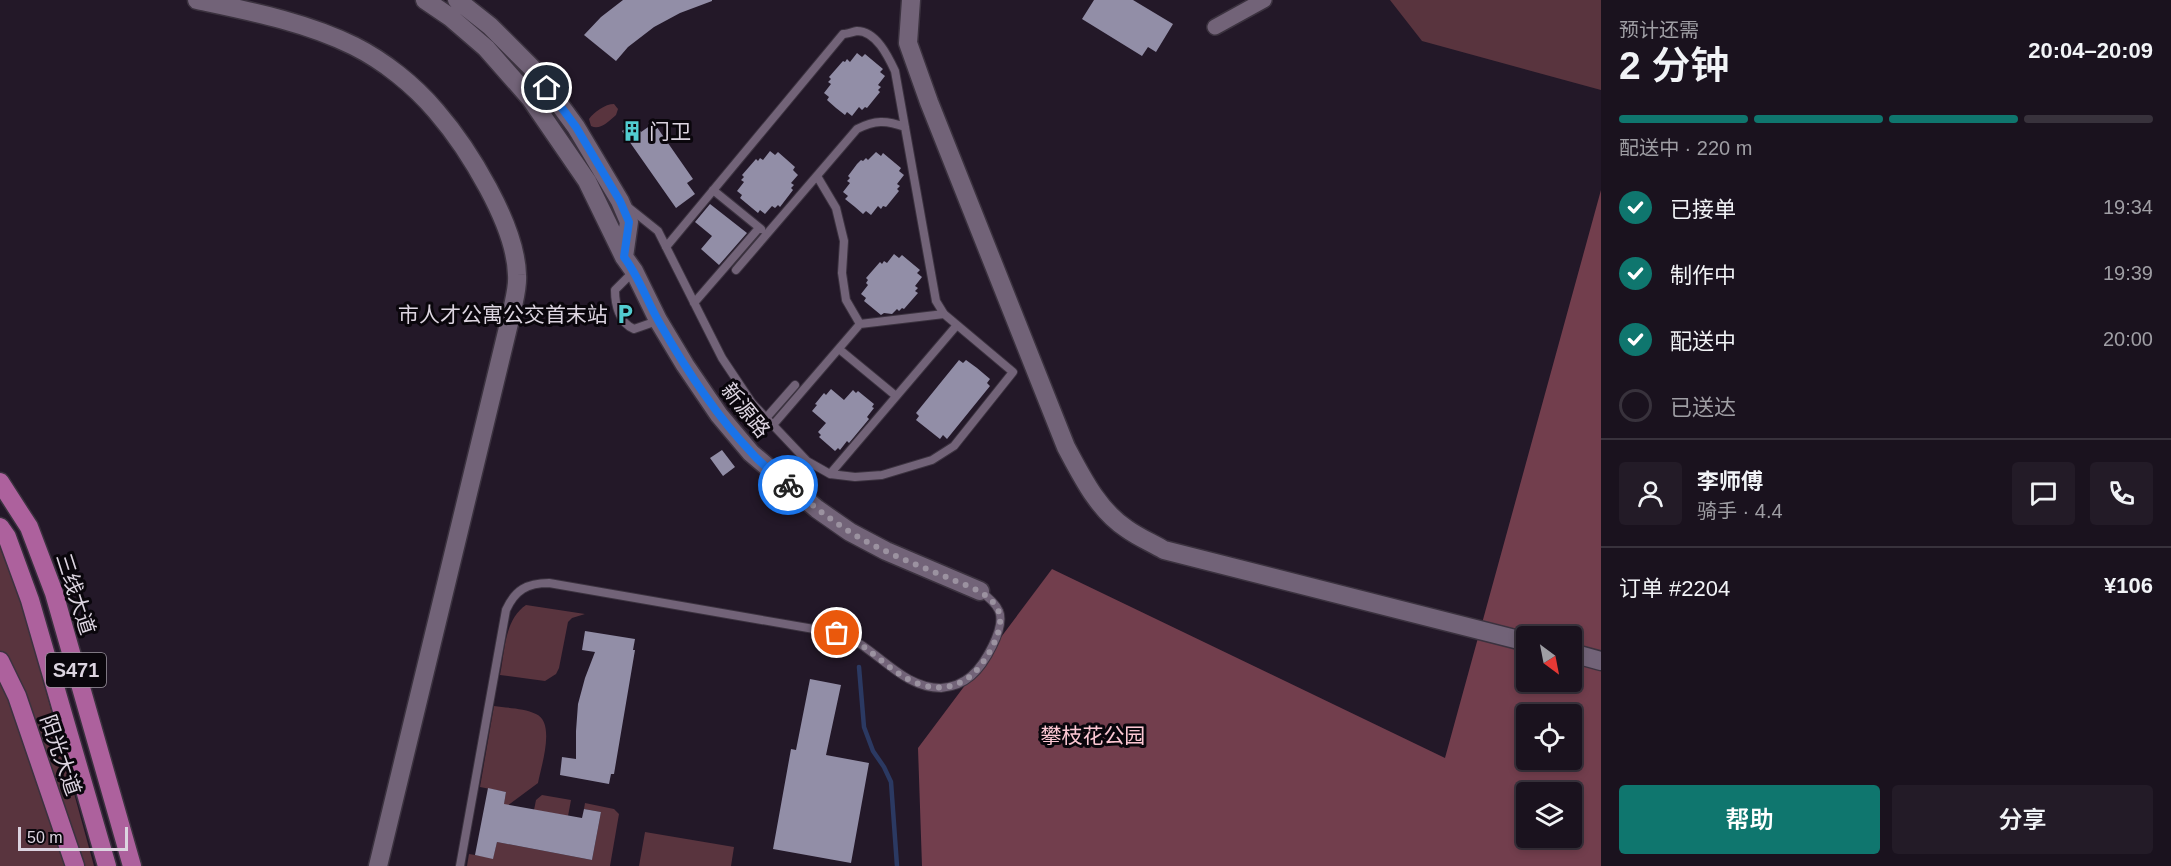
<!DOCTYPE html>
<html lang="zh">
<head>
<meta charset="utf-8">
<style>
	body { margin:0; font-family:Arial,"Noto Sans SC",sans-serif; background:#231b27; color:#f1f3f6; height:100vh; display:flex; flex-direction:column; font-size:22px; white-space:nowrap }
	* { box-sizing:border-box; margin:0 }
	p { font-size:20px; color:#9f9ea4 }
	.icon { flex:none; width:33px; height:33px; fill:none; stroke:currentColor; stroke-width:2; stroke-linecap:round; stroke-linejoin:round }
	.map { position:relative; flex:1; overflow:hidden }
	.sheet { display:flex; flex-direction:column; background:#1a121e; width:570px }
	.sheet>* { flex:none }
	.needle { width:39px; rotate:148deg }
	.controls { position:absolute; left:1516px; top:626px; display:grid; gap:12px }
	.controls a { display:grid; place-items:center; width:66px; height:66px; border-radius:6px; background:#1a121e; box-shadow:0 3px 9px #0003,0 0 0 2px #38323c; font-size:30px }
	.scale { position:absolute; left:18px; bottom:15px; width:110px; box-sizing:border-box; padding-left:6px; border:3px solid #dcd4e0; border-top:0; font-size:16px; line-height:21px; white-space:nowrap; color:#dcd4e0; -webkit-text-stroke:4px #0a060c; paint-order:stroke }
	.pin { position:absolute; display:grid; place-items:center; width:51px; height:51px; color:#fff; margin:-26px; border:3px solid #fff; border-radius:50%; box-shadow:0 2px 6px #0007 }
	.courier { position:absolute; display:grid; place-items:center; width:60px; height:60px; margin:-30px; border:4px solid #1a73e8; border-radius:50%; background:#fff; color:#222; box-shadow:0 2px 8px #0007 }
	.overview em { font-style:normal; font-weight:600 }
	.overview div { display:flex; flex-direction:column-reverse }
	.overview { display:flex; align-items:center; justify-content:space-between; height:102px; padding:0 18px }
	h1 { font-size:39px; font-weight:600; line-height:45px }
	.bar { display:grid; grid-template-columns:repeat(4,1fr); gap:9px 6px; align-content:center; height:72px; padding:0 18px }
	.bar i { height:8px; border-radius:4px; background:#38323c }
	.bar .current { background:#0f766e }
	.bar p { grid-column:span 4 }
	.line { display:flex; align-items:center; gap:15px; padding:0 18px; border-top:2px solid #38323c }
	.line div { flex:1 }
	.round { display:grid; place-items:center; flex:none; width:63px; height:63px; border-radius:6px; background:#231b27 }
	ol { padding:0 18px; list-style:none }
	li { display:flex; align-items:center; gap:18px; height:66px }
	li p { margin-inline-start:auto }
	li .icon { padding:6px; border-radius:50%; background:#0f766e; color:#fff; stroke-width:4 }
	li:last-child { color:#9f9ea4 }
	li i { width:33px; height:33px; border:3px solid #38323c; border-radius:50% }
	.action { display:flex; gap:12px; margin-top:auto; padding:12px 18px }
	.action a { flex:1; height:69px; border-radius:6px; background:#0f766e; color:#fff; font-size:24px; font-weight:600; line-height:69px; text-align:center }
	.action a+a { background:#231b27; color:#f1f3f6 }
	main { display:flex; flex:1; min-height:0 }
	.map>svg:first-child { display:block }
</style>
</head>
<body>
<main>
<div class="map">
<svg width="1601" height="866" viewBox="0 0 1601 866">
	<rect width="100%" height="100%" fill="#231828"/>
	<path fill="#59343e" d="M1390,0H1601V90L1422,41Z
		M614,104L618,109L616,115C609,121 600,131 591,126L589,119C594,112 605,104 614,104Z
		M0,547L22,604L94,866H0Z
		M526,605L585,614L572,618L568,622L559,668L556,674L545,681L500,675C505,651 504,620 526,605Z
		M494,706C507,708 524,708 536,714C556,723 541,766 538,783L503,809L506,792L480,787Z
		M542,795L571,800L568,816L534,810L536,800Z
		M585,803L614,809L619,814L610,866H467L469,854L493,858L497,842L592,860L601,812L584,809Z
		M645,832L734,847L731,866H639Z"/>
	<path fill="#723e4d" fill-rule="evenodd" d="M1601,190V866H922L918,748L1052,569L1445,758ZM1527,636H1572V681H1527ZM1527,714H1572V759H1527ZM1527,792H1572V837H1527Z"/>
	<g fill="none" stroke-linecap="round" stroke-linejoin="round">
		<path stroke="#2b3962" stroke-width="4.5" d="M859,667L864,727L873,751L884,767L891,782L897,866"/>
	</g>
	<path fill="#928ea7" d="M623,0H712V1L680,13L654,27L628,47L616,61L584,35L601,17Z
		M1094,0H1133L1173,24L1156,52L1148,47L1142,56L1082,19Z
		M857,53L862,57L865,54L883,69L880,72L885,76L878,85L881,87L878,90L880,92L867,108L865,107L862,110L859,107L852,116L847,112L845,115L836,108L827,100L829,97L824,93L831,84L828,82L831,79L829,77L843,61L845,62L847,59L850,62Z
		M634,122L641,132L654,123L693,179L687,183L695,194L676,208L622,131Z
		M770,151L775,155L778,152L786,159L795,167L793,170L798,175L791,183L794,185L791,188L793,190L780,207L778,205L775,208L772,206L765,214L760,210L758,213L740,198L742,195L737,191L744,182L741,180L744,177L742,175L756,159L758,161L760,158L763,160Z
		M876,152L881,156L883,153L901,168L899,171L904,175L897,184L900,186L897,189L899,191L886,207L883,206L881,209L878,206L871,215L866,211L863,214L855,207L845,199L848,196L843,192L850,183L847,181L850,178L848,176L857,164L861,160L863,161L866,158L868,160Z
		M710,204L747,233L719,265L701,249L712,236L695,222Z
		M894,254L899,258L902,255L920,270L917,273L922,277L915,286L918,288L915,291L918,293L904,309L902,308L899,311L897,309L892,314L884,313L881,315L864,301L866,298L861,294L868,285L866,283L868,280L866,278L880,262L882,264L884,261L887,263Z
		M959,360L963,363L966,360L977,368L990,379L987,383L990,386L947,439L943,435L940,439L916,420L919,416L916,413Z
		M831,389L844,400L853,390L856,393L858,391L874,404L872,407L874,408L867,417L869,419L849,443L847,441L840,450L838,448L835,451L819,437L821,435L818,432L826,423L812,411L817,405L815,404L824,393L826,395Z
		M722,450L735,467L723,476L710,458Z
		M585,631L635,639L633,650H635L614,774H611L609,784L560,775L562,757L576,759V731L578,704L585,678L595,652L582,650Z
		M810,679L841,685L826,755L869,763L851,863L773,849L791,749L796,750Z
		M488,788L506,792L504,804L582,818L584,809L601,812L592,860L497,842L493,859L475,855Z"/>
	<g fill="none" stroke-linecap="round" stroke-linejoin="round">
		<g stroke="#3b323f" stroke-width="10">
			<path id="lane" d="M817,176L836,208L844,241L842,273L846,300L860,324
				M713,190L761,229
				M628,207L658,231L722,358L752,403L807,461L830,474L855,477L882,475L932,460L954,446L1013,372L944,314L936,301L895,71C888,56 876,31 857,31C852,32 847,34 843,34L666,247
				M736,270L857,129C875,120 886,120 905,127
				M633,272L615,290C615,304 619,323 634,329L657,321
				M694,303L759,228
				M839,349L896,396
				M766,418L795,385
				M773,425L860,324L944,314
				M830,474L957,325
				M460,866L506,610C515,590 527,583 549,583L837,633C875,644 899,688 941,688C952,687 963,683 971,676C984,665 1006,628 999,611C995,602 987,596 980,591"/>
		</g>
		<g stroke="#3b323f" stroke-width="18">
			<path id="street" d="M1215,27L1264,0"/>
		</g>
		<g stroke="#3b323f" stroke-width="21">
			<path id="secondary" d="M197,0C249,11 306,22 354,46C384,61 414,85 436,111C468,148 516,225 517,275C518,287 514,300 512,311L378,866
				M425,0L450,17L486,48L530,98L587,181L624,257L634,271L658,320L685,365L719,415L751,453L817,509L850,532L886,551L980,591
				M457,0L490,26L535,71L576,127L620,201L629,222L624,257
				M911,0L908,43L929,102L1066,447C1082,477 1098,510 1127,529C1138,537 1152,543 1164,550L1527,642
				M1572,653L1601,661"/>
		</g>
		<g stroke="#3b323f" stroke-width="21">
			<path id="primary" d="M0,482L29,527L54,593L132,866
				M0,527L7,537L30,600L107,866
				M0,661L17,696L75,866"/>
		</g>
		<use href="#lane" stroke="#726378" stroke-width="8"/>
		<use href="#street" stroke="#726378" stroke-width="15"/>
		<use href="#secondary" stroke="#726378" stroke-width="18"/>
		<use href="#primary" stroke="#ad619d" stroke-width="18"/>
	</g>
	<g fill="none" stroke-linecap="round" stroke-linejoin="round">
		<path stroke="#9b92a0" stroke-width="6" stroke-dasharray="0 10.8" d="M788,485C808,502 828,518 850,532C882,552 918,565 953,580C970,587 990,593 998,610C1007,627 986,662 973,674C960,686 943,690 926,686C891,678 871,643 837,633"/>
		<path stroke="#1a73e8" stroke-width="8" d="M547,88L576,127L620,201L629,222L624,257C639,277 647,301 659,322C685,368 714,413 750,451C761,464 775,475 788,485"/>
	</g>
	<defs>
		<g id="building-bare" transform="scale(1.62)"><path d="M-4-6H4V6H1V3H-1V6H-4ZM-2.5-4.3h1.7v1.8h-1.7ZM.8-4.3h1.7v1.8H.8ZM-2.5-1h1.7V.8h-1.7ZM.8-1h1.7V.8H.8Z" fill="#52ccd0" stroke="#0a060c" stroke-width="2.5" paint-order="stroke"/></g>
		<g id="parking-bare" transform="scale(1.62)"><path d="M-3.5-5.5H1a3.5 3.5 0 0 1 0 7H-1V5.5H-3.5ZM-1-3.4V-.6H.8a1.4 1.4 0 0 0 0-2.8Z" fill="#52ccd0" stroke="#0a060c" stroke-width="2.5" paint-order="stroke"/></g>
	</defs>
	<g fill-rule="evenodd">
		<use href="#building-bare" x="632" y="131"/>
		<use href="#parking-bare" x="625" y="314"/>
	</g>
	<g text-anchor="middle" dominant-baseline="central" stroke-width="6" stroke-linejoin="round" paint-order="stroke">
		<rect fill="#0a060c" stroke="#9d96a0" stroke-width="1.5" x="46" y="653" width="60" height="34" rx="4.5"/>
		<g font-size="20" font-weight="bold" fill="#dcd4e0">
			<text x="76" y="670">S471</text>
		</g>
		<g font-size="21" fill="#dcd4e0" stroke="#0a060c" text-anchor="start">
			<text x="649" y="131">门卫</text>
			<text x="608" y="314" text-anchor="end">市人才公寓公交首末站</text>
		</g>
		<g font-size="21" fill="#dcd4e0" stroke="#0a060c">
			<text transform="translate(746 410) rotate(51)">新源路</text>
			<text transform="translate(76 594) rotate(72)">三线大道</text>
			<text transform="translate(61 755) rotate(71)">阳光大道</text>
		</g>
		<g font-size="21" fill="#fcc7d3" stroke="#0a060c">
			<text x="1093" y="735">攀枝花公园</text>
		</g>
	</g>
</svg>
<div class="controls">
<a><svg class="needle" viewBox="-14 -14 28 28"><path d="M0-13l5 13h-10z" fill="#e53935"/><path d="M0 13l5-13h-10z" fill="#9f9ea4"/></svg></a>
<a><svg class="icon" aria-label="locate" viewBox="0 0 24 24"><circle cx="12" cy="12" r="6"/><path d="M12 2v4M12 18v4M2 12h4M18 12h4"/></svg></a>
<a><svg class="icon" aria-label="layers" viewBox="0 0 24 24"><path d="M12 4l9 5-9 5-9-5zM3 14l9 5 9-5"/></svg></a>
</div>
<div class="scale">50 m</div>
<div class="pin" style="left:837px;top:633px;background:#ea580c"><svg class="icon" aria-label="bag" viewBox="0 0 24 24"><path d="M5 8h14l-1 12H6zM9 8a3 3 0 0 1 6 0"/></svg></div>
<div class="pin" style="left:547px;top:88px;background:#1f2937"><svg class="icon" aria-label="home" viewBox="0 0 24 24"><path d="M3 11l9-7 9 7M6 9v11h12V9"/></svg></div>
<div class="courier" style="left:788px;top:485px"><svg class="icon" aria-label="bike" viewBox="0 0 24 24"><circle cx="6" cy="16" r="4"/><circle cx="18" cy="16" r="4"/><path d="M6 16l4-8h5l3 8M10 8l3 8H6M13 5h3"/></svg></div>
</div>
<section class="sheet">
<div class="overview"><div><h1>2 分钟</h1><p>预计还需</p></div><em>20:04–20:09</em></div>
<div class="bar"><i class="current"></i><i class="current"></i><i class="current"></i><i></i><p>配送中 · 220 m</p></div>
<ol>
<li><svg class="icon" aria-label="check" viewBox="0 0 24 24"><path d="M5 12l5 5 9-10"/></svg>已接单<p>19:34</p></li>
<li><svg class="icon" aria-label="check" viewBox="0 0 24 24"><path d="M5 12l5 5 9-10"/></svg>制作中<p>19:39</p></li>
<li><svg class="icon" aria-label="check" viewBox="0 0 24 24"><path d="M5 12l5 5 9-10"/></svg>配送中<p>20:00</p></li>
<li><i></i>已送达</li>
</ol>
<div class="line" style="height:108px"><a class="round"><svg class="icon" aria-label="person" viewBox="0 0 24 24"><circle cx="12" cy="8" r="4"/><path d="M4 21q1-7 8-7t8 7"/></svg></a><div><b>李师傅</b><p>骑手 · 4.4</p></div><a class="round"><svg class="icon" aria-label="chat" viewBox="0 0 24 24"><path d="M4 5h16v11H9l-5 4z"/></svg></a><a class="round"><svg class="icon" aria-label="phone" viewBox="0 0 24 24"><path d="M5 4h4l2 5-3 2q2 4 5 5l2-3 5 2v4C11 20 4 13 5 4z"/></svg></a></div>
<div class="line" style="height:78px"><div>订单 #2204</div><b>¥106</b></div>
<div class="action"><a>帮助</a><a>分享</a></div>
</section>
</main>
</body>
</html>
